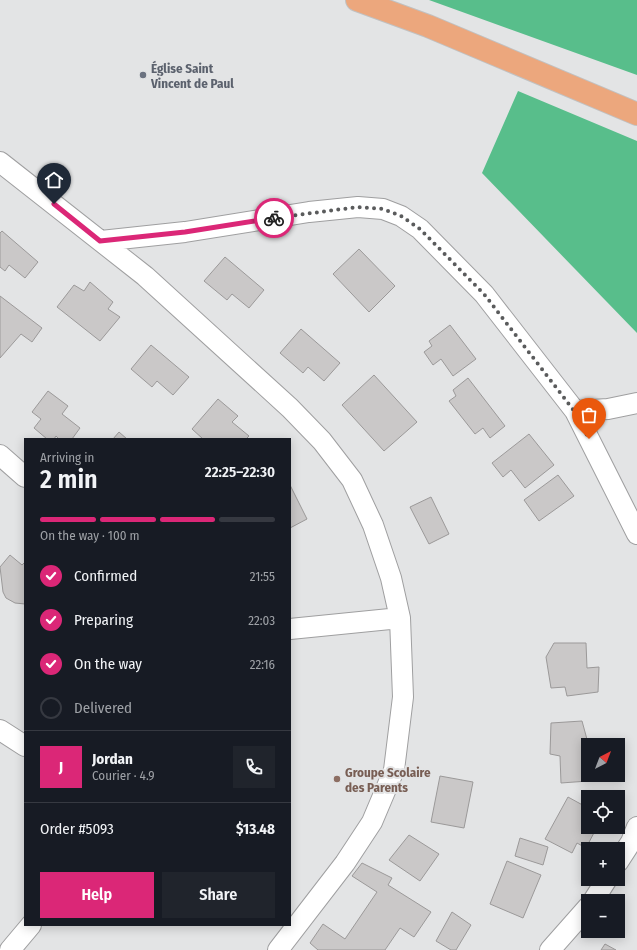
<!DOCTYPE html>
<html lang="en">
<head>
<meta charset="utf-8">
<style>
	body { margin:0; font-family:"Fira Sans Condensed",sans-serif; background:#20242c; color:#f1f3f6; height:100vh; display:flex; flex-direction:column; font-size:15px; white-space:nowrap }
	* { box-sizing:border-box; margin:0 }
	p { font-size:13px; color:#9ea1a6 }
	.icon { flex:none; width:22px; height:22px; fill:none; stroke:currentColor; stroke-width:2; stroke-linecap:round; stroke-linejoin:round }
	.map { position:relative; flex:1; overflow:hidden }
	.sheet { position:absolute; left:24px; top:438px; width:267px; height:488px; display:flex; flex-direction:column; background:#171b24; border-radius:0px; box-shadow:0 2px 10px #0003 }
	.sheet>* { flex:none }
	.needle { width:26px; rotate:42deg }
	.buttons { position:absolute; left:581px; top:738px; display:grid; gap:8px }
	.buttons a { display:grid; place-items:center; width:44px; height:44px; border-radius:0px; background:#171b24; box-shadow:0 2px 10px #0003; font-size:20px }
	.pin { position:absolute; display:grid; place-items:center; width:34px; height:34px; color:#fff; margin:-41px -17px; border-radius:50% 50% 50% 0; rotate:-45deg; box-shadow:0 0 4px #0007 }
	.pin .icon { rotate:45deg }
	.courier { position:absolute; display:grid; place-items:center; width:40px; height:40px; margin:-20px; border:3px solid #db2777; border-radius:50%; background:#fff; color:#222; box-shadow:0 1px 5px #0007 }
	.summary em { font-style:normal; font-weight:600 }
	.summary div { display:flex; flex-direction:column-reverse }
	.summary { display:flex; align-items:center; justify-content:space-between; height:68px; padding:0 16px }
	h1 { font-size:26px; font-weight:600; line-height:30px }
	.bar { display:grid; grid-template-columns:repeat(4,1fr); gap:6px 4px; align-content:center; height:48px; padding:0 16px }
	.bar i { height:5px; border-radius:3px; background:#363941 }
	.bar .on { background:#db2777 }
	.bar p { grid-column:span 4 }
	.line { display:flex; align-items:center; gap:10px; padding:0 16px; border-top:1px solid #363941 }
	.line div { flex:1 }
	.round { display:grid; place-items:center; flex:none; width:42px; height:42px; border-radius:0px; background:#20242c }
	ol { padding:0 16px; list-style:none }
	li { display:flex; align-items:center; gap:12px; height:44px }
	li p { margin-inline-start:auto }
	li .icon { padding:4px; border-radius:50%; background:#db2777; color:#fff; stroke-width:4 }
	li:last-child { color:#9ea1a6 }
	li i { width:22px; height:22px; border:2px solid #363941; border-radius:50% }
	.action { display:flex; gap:8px; margin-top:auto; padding:8px 16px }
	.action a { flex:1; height:46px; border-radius:0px; background:#db2777; color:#fff; font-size:16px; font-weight:600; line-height:46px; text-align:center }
	.action a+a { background:#20242c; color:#f1f3f6 }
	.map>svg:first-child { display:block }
</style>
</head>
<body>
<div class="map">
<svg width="637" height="950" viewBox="0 0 637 950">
	<rect width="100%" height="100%" fill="#e3e4e5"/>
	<path fill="#58be8b" d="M429,0H637V75Z
		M518,91L637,141V333L482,173Z"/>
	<path fill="#cac8c8" stroke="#9b9999" d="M2,231L38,262L25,278L9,265L5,271L0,267V233Z
		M359,249L395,286L369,312L333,274Z
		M225,257L264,290L249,308L232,294L227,300L204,281Z
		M90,282L113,302L108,309L120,317L100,341L57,307L74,285L84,291Z
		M0,296L42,328L32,342L21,334L0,358Z
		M450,325L476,359L453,376L441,359L433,365L424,352L432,346L429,341Z
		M301,329L340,363L324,381L308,367L303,373L280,353Z
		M151,345L189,377L173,395L157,381L152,387L131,369Z
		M374,375L417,422L384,451L342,405Z
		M468,378L505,426L490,438L483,428L475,434L449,401L456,396L453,390Z
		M48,391L68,406L62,414L80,428L72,439H59L56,436L54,439H47L34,428L41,419L32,412Z
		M218,399L238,416L232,422L249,436L246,439H203L192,429Z
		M119,432L127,439H113Z
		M529,434L554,465L525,488L511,470L503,477L492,463Z
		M558,475L574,496L539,521L524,500Z
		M290,485L307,519L290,528Z
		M431,497L449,534L429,544L410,507Z
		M10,555L22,565L25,562V604L15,603L6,598L3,592L0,567Z
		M554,643H586L587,668L599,667L598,692L567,696L565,687L551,688L546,657Z
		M582,721L588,743H604V745H588V781L561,783L560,756L550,754L551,723Z
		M440,776L473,782L464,828L431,822Z
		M568,797L588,808V827H597L586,848L577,843L572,853L545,839Z
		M409,835L439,854L420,881L389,860Z
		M520,838L548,847L543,865L515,856Z
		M507,861L541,875L523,918L490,904Z
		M362,863L392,878L388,885L431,912L414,937L400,928L385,950H318L310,943L323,924L345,939L377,892L352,876Z
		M452,912L471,925L456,950H451L436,941Z
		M605,944L616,950H601Z"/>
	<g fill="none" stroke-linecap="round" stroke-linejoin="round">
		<g stroke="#9f9fa0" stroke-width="22">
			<path id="minor" d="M0,162L145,276L290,408L322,441L352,480L373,525L391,578L400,618L403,697L394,770L372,822L345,863L278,950
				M101,241L185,232L309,212L358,207L383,209L401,216L420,229L484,294L575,411L637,534
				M575,411L608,409L637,403
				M0,455L25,477
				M290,629L400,618
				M0,730L25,746
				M618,862L631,842L637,827
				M593,901L607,879
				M10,950L31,925
				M550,950L588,907"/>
		</g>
		<g stroke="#c1c1c1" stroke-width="24">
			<path id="highway" d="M357,0L428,26L637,114"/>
		</g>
		<use href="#minor" stroke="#fff" stroke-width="20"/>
		<use href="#highway" stroke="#eca77d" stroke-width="22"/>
	</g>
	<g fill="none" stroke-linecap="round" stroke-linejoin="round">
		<path stroke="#5a5b5c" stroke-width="4" stroke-dasharray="0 7.2" d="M274,218L358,207L383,209L401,216L420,229L484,294L575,412L589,439"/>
		<path stroke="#db2777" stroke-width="5" d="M54,204L100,241L185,232L274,218"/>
	</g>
	<circle fill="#6b7280" stroke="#e3e4e5" stroke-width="1.5" cx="143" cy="75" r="4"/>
	<circle fill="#8d6e63" stroke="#e3e4e5" stroke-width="1.5" cx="337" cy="779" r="4"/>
	<g text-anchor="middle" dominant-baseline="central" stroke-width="4" stroke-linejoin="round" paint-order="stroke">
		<g font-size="13" font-weight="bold" fill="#5b616d" stroke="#e3e4e5" text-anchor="start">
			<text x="151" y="68">Église Saint<tspan x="151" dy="15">Vincent de Paul</tspan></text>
		</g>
		<g font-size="13" font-weight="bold" fill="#785e54" stroke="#e3e4e5" text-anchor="start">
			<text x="345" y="772">Groupe Scolaire<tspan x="345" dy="15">des Parents</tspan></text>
		</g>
	</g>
</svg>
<div class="buttons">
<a><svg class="needle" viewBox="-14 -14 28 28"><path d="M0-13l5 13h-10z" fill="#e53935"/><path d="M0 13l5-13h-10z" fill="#9ea1a6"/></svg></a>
<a><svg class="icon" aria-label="locate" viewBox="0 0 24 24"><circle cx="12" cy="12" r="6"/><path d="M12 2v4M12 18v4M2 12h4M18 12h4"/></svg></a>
<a>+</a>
<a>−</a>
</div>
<div class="pin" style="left:589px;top:439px;background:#ea580c"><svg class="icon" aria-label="bag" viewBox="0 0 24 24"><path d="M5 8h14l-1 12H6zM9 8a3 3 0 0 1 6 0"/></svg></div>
<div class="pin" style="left:54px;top:204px;background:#1f2937"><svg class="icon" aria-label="home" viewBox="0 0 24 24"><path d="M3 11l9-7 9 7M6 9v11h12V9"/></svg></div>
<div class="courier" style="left:274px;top:218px"><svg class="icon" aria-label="bike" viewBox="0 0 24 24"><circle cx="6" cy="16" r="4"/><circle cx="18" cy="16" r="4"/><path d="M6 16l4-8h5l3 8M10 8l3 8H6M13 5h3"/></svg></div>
<section class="sheet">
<div class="summary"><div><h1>2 min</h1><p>Arriving in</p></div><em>22:25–22:30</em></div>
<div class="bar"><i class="on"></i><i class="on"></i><i class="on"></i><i></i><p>On the way · 100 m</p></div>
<ol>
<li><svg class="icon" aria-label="check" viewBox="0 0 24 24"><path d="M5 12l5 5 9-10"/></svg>Confirmed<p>21:55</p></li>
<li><svg class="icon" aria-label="check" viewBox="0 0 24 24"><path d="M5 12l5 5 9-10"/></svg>Preparing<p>22:03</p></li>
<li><svg class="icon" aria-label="check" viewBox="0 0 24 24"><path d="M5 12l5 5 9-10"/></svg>On the way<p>22:16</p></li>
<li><i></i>Delivered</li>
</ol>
<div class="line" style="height:72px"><b class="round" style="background:#db2777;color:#fff">J</b><div><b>Jordan</b><p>Courier · 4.9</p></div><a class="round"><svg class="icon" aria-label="phone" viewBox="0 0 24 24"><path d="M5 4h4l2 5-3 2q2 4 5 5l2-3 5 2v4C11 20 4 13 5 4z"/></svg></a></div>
<div class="line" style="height:52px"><div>Order #5093</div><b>$13.48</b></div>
<div class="action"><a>Help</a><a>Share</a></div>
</section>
</div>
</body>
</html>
